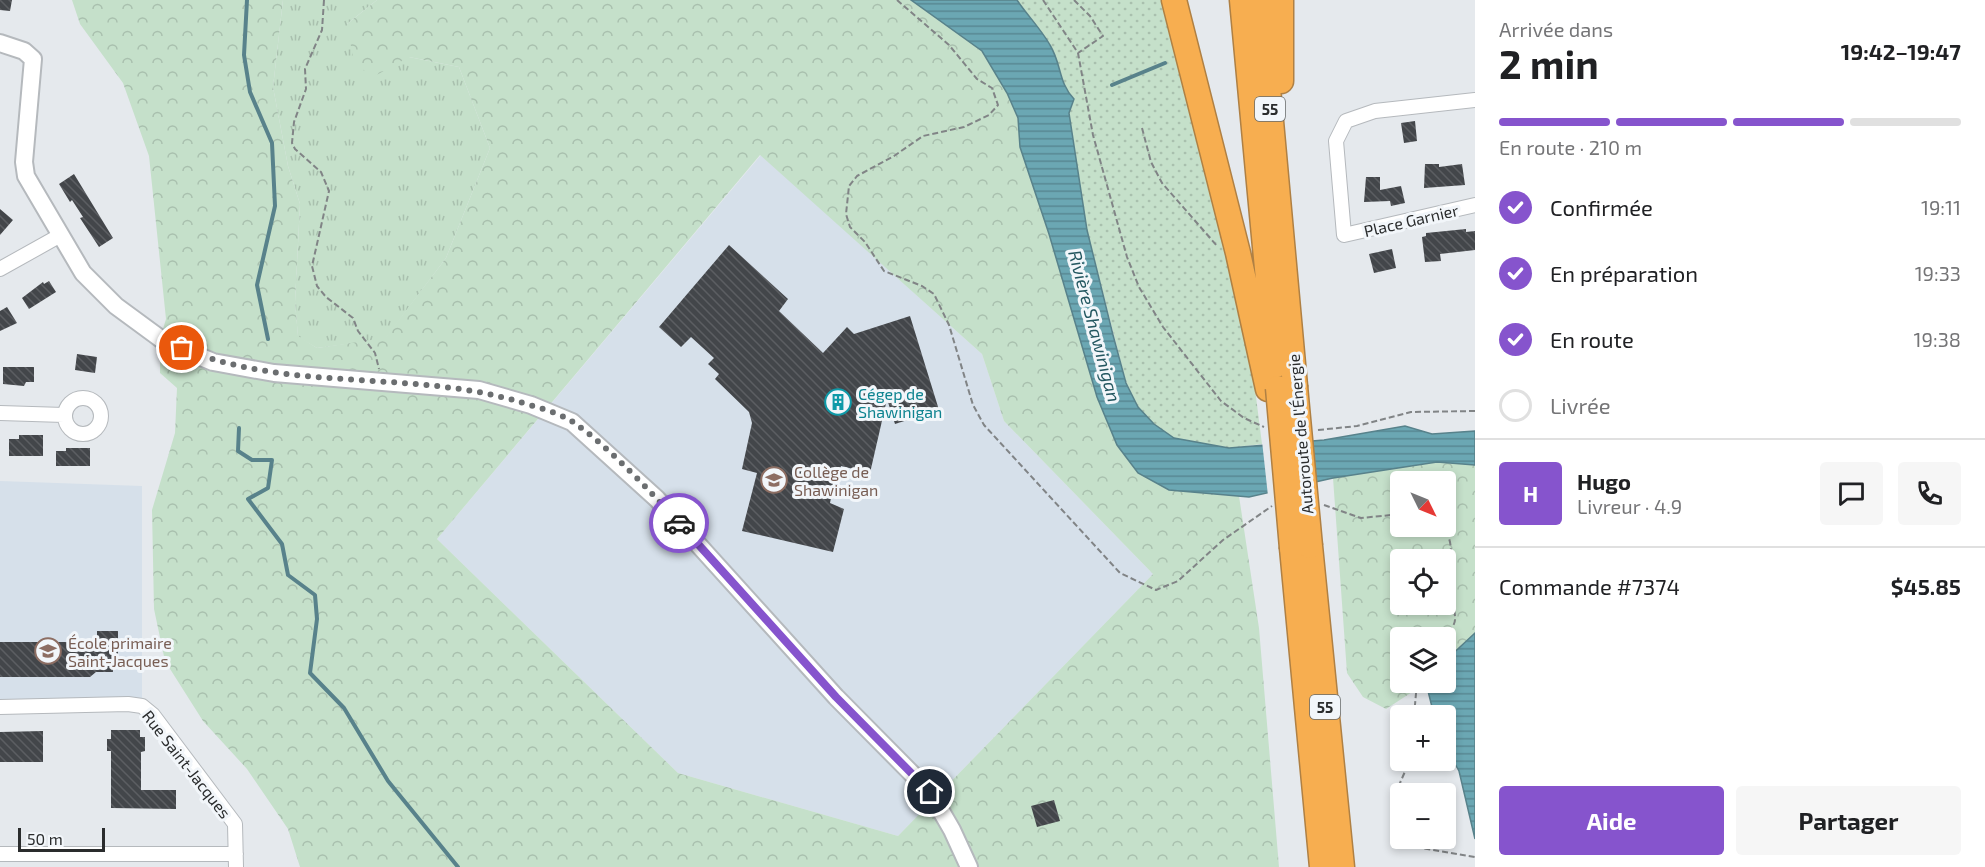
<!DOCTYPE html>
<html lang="fr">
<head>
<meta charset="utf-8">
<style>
	body { margin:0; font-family:"Exo 2",sans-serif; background:#f6f6f6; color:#202124; height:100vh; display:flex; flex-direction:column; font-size:22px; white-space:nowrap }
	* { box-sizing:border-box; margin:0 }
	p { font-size:20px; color:#757577 }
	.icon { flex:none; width:33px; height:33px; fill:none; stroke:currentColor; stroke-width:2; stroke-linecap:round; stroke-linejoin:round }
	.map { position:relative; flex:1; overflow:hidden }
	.details { display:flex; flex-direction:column; background:#fff; width:510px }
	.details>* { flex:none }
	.needle { width:39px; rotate:133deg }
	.fabs { position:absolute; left:1390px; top:471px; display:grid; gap:12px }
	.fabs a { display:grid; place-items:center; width:66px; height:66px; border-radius:6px; background:#fff; box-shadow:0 3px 9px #0003; font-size:30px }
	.scale { position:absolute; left:18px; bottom:15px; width:87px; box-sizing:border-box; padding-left:6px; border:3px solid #2a2c2d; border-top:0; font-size:16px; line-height:21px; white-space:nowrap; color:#2a2c2d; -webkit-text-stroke:4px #f2f6fa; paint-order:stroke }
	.pin { position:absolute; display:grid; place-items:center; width:51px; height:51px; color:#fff; margin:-26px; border:3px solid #fff; border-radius:50%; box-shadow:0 2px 6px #0007 }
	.courier { position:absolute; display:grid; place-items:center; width:60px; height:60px; margin:-30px; border:4px solid #8654cd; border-radius:50%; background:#fff; color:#222; box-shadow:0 2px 8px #0007 }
	.summary em { font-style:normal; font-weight:700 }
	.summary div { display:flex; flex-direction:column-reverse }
	.summary { display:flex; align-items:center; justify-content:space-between; height:102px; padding:0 24px }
	h1 { font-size:39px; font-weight:700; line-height:45px }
	.bar { display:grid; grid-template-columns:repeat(4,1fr); gap:9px 6px; align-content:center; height:72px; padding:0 24px }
	.bar i { height:8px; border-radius:4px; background:#e0e0e0 }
	.bar .active { background:#8654cd }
	.bar p { grid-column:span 4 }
	.line { display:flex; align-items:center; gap:15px; padding:0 24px; border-top:2px solid #e0e0e0 }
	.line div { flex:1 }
	.round { display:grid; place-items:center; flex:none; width:63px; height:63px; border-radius:6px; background:#f6f6f6 }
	ol { padding:0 24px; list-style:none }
	li { display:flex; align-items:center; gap:18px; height:66px }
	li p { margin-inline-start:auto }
	li .icon { padding:6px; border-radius:50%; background:#8654cd; color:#fff; stroke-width:4 }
	li:last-child { color:#757577 }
	li i { width:33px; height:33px; border:3px solid #e0e0e0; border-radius:50% }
	.action { display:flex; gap:12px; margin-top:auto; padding:12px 24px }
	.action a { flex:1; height:69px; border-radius:6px; background:#8654cd; color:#fff; font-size:24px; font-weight:700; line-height:69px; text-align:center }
	.action a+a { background:#f6f6f6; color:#202124 }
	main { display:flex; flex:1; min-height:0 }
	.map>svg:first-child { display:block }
</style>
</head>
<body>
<main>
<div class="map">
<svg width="1475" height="867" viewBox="0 0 1475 867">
	<defs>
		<pattern id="grass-tufts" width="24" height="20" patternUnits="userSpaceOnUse" patternTransform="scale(1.5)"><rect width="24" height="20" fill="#c5e0ca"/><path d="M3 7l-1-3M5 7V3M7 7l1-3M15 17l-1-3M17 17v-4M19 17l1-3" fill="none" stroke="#a9c0ae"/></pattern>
		<pattern id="forest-crowns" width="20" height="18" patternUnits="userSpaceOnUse" patternTransform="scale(1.5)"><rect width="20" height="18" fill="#c5e0ca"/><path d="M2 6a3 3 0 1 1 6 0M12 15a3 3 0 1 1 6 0" fill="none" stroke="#a9c0ae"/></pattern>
		<pattern id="park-dots" width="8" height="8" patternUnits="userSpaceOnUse" patternTransform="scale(1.5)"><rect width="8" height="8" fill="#c5e0ca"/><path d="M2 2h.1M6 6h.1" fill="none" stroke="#a9c0ae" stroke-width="1.8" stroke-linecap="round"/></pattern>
		<pattern id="water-rules" width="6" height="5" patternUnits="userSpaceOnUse" patternTransform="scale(1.5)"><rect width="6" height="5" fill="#6ba7b3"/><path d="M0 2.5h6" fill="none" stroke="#588892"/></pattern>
		<pattern id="building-back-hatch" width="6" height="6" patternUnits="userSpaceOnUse" patternTransform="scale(1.5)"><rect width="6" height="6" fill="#43464a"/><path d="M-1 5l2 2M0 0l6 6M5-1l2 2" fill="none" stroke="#5c5e62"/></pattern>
	</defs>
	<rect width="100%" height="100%" fill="#e5e9ed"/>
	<path fill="#d6e0ea" d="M761,155L982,354L1004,421L1153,574L898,836L678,773L437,539Z
		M0,481L142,486V706L0,707Z"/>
	<path fill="url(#grass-tufts)" d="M283,0H377L347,24L409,57L459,67L490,148L446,258L385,339L317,348L298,337L295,302L300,204L288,166L273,87Z"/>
	<path fill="url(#forest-crowns)" fill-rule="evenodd" d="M72,0H283L273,87L288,166L300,204L295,302L298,336L317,348L385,338L446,258L490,148L459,67L409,57L373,77L354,63L347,24L377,0H911L982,51L1007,93L1018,118L1020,147L1049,234L1169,490L1239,496L1259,628L1279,867H300L288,829L247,769L203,721L165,661L154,609L152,510L175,433L177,388L160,373V339L166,319L149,156L123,83L80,24ZM760,155L982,354L1004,421L1153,574L898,836L678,773L437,539Z
		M1437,462L1475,465V633L1446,660V638H1401V682L1426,683L1386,709L1363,697L1347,673L1333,478ZM1401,482H1446V526H1401ZM1401,560H1446V604H1401Z"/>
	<path fill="url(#park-dots)" d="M1017,0H1161L1248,334L1262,444L1229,448L1174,438L1154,424L1138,407L1126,382L1087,230L1069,113L1074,99C1058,82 1062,65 1050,45C1041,29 1027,15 1017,0Z"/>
	<path fill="url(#water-rules)" stroke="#58828b" stroke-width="1.5" d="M911,0H1017C1027,15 1041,29 1050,45C1062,65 1058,82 1074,99L1069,113L1087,230L1113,335L1126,383L1138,407L1154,424L1174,438L1229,448L1324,440L1405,426L1432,434L1475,431V465L1437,462L1333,478L1249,497L1169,490L1138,473L1117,445L1097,397L1049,234L1020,147L1018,118L1007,93L982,51Z
		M1475,633V839L1459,771L1446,748V716L1434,715L1426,683L1446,682V660Z"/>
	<path fill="#e5e9ed" d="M1312,438L1316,484L1268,496L1262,441Z"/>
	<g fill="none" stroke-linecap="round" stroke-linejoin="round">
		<path stroke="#58828b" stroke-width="4" d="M247,0L244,55L250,92L272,143L275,206L257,285L268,339
			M1112,85L1165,63
			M239,428L238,451L252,460H272L268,488L248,499L282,544L288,575L315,595L317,619L310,673L344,708L388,781L458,867"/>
	</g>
	<path fill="url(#building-back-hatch)" d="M0,0H12L10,11L0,10Z
		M1415,121L1417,141L1404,143L1401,123Z
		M1425,164H1439V167L1462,164L1465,185L1424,188Z
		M74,174L113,238L99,247L80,218L83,217L72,200L70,202L59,184Z
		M1366,177H1380V190L1401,186L1405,203L1391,206L1390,201L1364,202Z
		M0,209L13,220L0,235Z
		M1466,229V232L1475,231V250L1440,254L1441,261L1425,262L1422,237L1426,236V233Z
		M729,245L788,299L779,311L823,353L847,327L854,334L910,316L939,410L895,424L887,399L870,473L841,466L836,484L834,483L830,503L844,509L833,552L742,531L757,473L742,469L752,423L749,412L715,379L719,374L708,364L714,358L691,337L681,347L659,327Z
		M1392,249L1396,268L1374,273L1369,254Z
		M49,281L56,292L29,309L22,298L43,282L44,284Z
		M7,307L17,323L0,331V311Z
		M77,354L97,357L95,373L75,370Z
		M3,367H34V382H26L24,386L3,384Z
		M19,435H43V456H9V439H19Z
		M66,448H90V466H56V451H66Z
		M97,631H118V665H113V672H96L90,677H0V642H97Z
		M111,730H140V737H145V751L141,752V790H176V809L111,808V751H107V739H111Z
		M43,731V762H0V732Z
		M1054,800L1060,821L1037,827L1031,806Z"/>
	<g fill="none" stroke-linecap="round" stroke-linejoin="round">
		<g stroke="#b5b9bd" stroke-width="16">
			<path id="minor" d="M1475,100L1375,111L1346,121L1336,141L1344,235L1475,205
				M0,269L59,236
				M65 416a18 18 0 1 1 36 0a18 18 0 1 1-36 0Z
				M0,413L64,415
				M0,707L128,704L142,706L153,715L235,824L236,867
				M0,854H236"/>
		</g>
		<g stroke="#b5b9bd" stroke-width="20">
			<path id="tertiary" d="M0,43L24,51L33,59L24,162L26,176L83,273L116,306L165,342L213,362L274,373L479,390L531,405L572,422L657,499L836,697L930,792L952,830L969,867"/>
		</g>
		<g stroke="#af8044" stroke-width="27">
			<path id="motorway" d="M1174,0L1238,253L1268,389
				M1242,0L1276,365
				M1260,0L1295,386
				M1281,81V0
				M1310,546L1342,867
				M1292,548L1322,867"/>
		</g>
		<path stroke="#818486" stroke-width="2" stroke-dasharray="6 3" stroke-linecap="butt" d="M324,0L322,30L305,69L306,89L294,122L292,143L295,149L321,172L329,191L312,266L317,286L326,297L353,318L358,331L375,353L379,369
			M897,0L949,45L977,79L992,88L998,105L989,115L964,127L923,136L894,156L857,176L849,186L846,214L850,227L865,242L884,271L922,286L934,294L949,325L973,405L984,425L1120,573L1156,590L1178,581L1223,540L1272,506
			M1043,0L1078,53L1093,135L1127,257L1139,287L1163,327L1221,401L1244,418L1264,427
			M1074,0L1090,16L1103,36L1078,53
			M1142,128L1151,162L1162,183L1218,247
			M1318,430L1357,426L1411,412L1475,411
			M1324,505L1361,518L1401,514
			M1438,526C1460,537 1447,569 1448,589C1448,598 1455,607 1455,617C1456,625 1449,632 1444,638
			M1414,716L1417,682
			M1401,831L1396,803L1400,783L1410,760
			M1410,838L1422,848L1475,857"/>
		<use href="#minor" stroke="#fff" stroke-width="14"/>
		<use href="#tertiary" stroke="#fff" stroke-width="16"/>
		<use href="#motorway" stroke="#f7ae50" stroke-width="24"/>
		<g stroke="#af8044" stroke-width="27" stroke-linecap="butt">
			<path id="motorway-bridge" d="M1295,386L1310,546
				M1278,388L1292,548"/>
		</g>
		<use href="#motorway-bridge" stroke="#f7ae50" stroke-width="24"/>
	</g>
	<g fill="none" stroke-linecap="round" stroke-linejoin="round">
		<path stroke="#6b6e70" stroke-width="6" stroke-dasharray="0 10.8" d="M182,348C287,392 405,370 513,400C532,406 556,411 573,422C607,445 651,492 679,523"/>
		<path stroke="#8654cd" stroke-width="8" d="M679,523L836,697L930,792"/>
	</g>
	<defs>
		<g id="building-ring" transform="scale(1.35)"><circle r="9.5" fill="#f2f6fa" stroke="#0f9aa8" stroke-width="1.5"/><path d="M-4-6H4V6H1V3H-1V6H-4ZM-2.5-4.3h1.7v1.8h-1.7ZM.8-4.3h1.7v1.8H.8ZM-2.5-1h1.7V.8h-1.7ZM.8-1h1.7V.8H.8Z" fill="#0f9aa8"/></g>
		<g id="university-ring" transform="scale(1.35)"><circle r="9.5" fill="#f2f6fa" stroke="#8d6e63" stroke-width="1.5"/><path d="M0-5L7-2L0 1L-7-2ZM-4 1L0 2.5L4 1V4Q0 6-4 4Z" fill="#8d6e63"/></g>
		<g id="school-ring" transform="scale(1.35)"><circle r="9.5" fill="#f2f6fa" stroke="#8d6e63" stroke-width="1.5"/><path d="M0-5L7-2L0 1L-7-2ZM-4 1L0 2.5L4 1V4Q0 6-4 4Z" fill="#8d6e63"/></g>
	</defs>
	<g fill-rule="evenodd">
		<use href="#building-ring" x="838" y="402"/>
		<use href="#university-ring" x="774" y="480"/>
		<use href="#school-ring" x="48" y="651"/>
	</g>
	<g text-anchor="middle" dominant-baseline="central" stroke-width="6" stroke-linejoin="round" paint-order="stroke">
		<g fill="#f2f6fa" stroke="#66696a" stroke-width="1.5">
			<rect x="1255" y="97" width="30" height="24" rx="4.5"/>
			<rect x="1310" y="695" width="30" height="24" rx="4.5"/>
		</g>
		<g font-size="15" font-weight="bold" fill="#2a2c2d">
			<text x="1270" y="109">55</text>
			<text x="1325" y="707">55</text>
		</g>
		<g font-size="16" fill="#2a2c2d" stroke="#f2f6fa">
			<text transform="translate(1411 220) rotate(-13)">Place Garnier</text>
			<text transform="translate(1300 434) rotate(-95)">Autoroute de l'Énergie</text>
			<text transform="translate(187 764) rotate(52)">Rue Saint-Jacques</text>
		</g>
		<g font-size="16" fill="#0d838f" stroke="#f2f6fa" text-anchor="start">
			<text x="858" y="393">Cégep de<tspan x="858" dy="18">Shawinigan</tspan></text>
		</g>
		<g font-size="16" fill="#785e54" stroke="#f2f6fa" text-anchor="start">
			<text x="794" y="471">Collège de<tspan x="794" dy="18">Shawinigan</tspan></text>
			<text x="68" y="642">École primaire<tspan x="68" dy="18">Saint-Jacques</tspan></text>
		</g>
		<g font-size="18" font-style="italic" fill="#235760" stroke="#f2f6fa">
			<text transform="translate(1095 326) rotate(75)">Rivière Shawinigan</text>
		</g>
	</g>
</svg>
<div class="fabs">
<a><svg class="needle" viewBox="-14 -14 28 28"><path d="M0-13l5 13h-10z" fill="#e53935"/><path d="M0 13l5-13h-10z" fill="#757577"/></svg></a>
<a><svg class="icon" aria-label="locate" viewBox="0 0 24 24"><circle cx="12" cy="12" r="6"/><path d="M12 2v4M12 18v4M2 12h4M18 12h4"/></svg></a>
<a><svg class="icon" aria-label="layers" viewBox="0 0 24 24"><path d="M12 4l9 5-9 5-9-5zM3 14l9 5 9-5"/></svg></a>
<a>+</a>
<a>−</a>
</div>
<div class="scale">50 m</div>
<div class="pin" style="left:182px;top:348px;background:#ea580c"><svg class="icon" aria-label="bag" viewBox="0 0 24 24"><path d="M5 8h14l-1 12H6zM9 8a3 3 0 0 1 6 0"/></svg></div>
<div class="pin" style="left:930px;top:792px;background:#1f2937"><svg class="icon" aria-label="home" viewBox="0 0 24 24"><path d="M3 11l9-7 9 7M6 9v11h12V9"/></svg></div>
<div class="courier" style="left:679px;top:523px"><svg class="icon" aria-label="car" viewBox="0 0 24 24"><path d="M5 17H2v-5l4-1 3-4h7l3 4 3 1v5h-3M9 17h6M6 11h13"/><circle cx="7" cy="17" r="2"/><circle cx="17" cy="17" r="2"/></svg></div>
</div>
<section class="details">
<div class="summary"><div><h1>2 min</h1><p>Arrivée dans</p></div><em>19:42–19:47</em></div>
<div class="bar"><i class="active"></i><i class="active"></i><i class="active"></i><i></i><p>En route · 210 m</p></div>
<ol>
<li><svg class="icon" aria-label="check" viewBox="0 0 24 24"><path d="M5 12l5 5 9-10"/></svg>Confirmée<p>19:11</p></li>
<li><svg class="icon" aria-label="check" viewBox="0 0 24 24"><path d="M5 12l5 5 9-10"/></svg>En préparation<p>19:33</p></li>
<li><svg class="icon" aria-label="check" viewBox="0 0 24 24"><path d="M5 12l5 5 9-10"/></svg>En route<p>19:38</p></li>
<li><i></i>Livrée</li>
</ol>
<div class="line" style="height:108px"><b class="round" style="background:#8654cd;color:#fff">H</b><div><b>Hugo</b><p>Livreur · 4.9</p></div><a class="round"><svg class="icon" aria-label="chat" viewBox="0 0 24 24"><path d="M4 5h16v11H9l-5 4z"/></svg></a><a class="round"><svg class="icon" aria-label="phone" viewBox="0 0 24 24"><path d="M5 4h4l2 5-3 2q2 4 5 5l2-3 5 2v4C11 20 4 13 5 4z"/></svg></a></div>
<div class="line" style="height:78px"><div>Commande #7374</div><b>$45.85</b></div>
<div class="action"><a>Aide</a><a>Partager</a></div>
</section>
</main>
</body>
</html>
